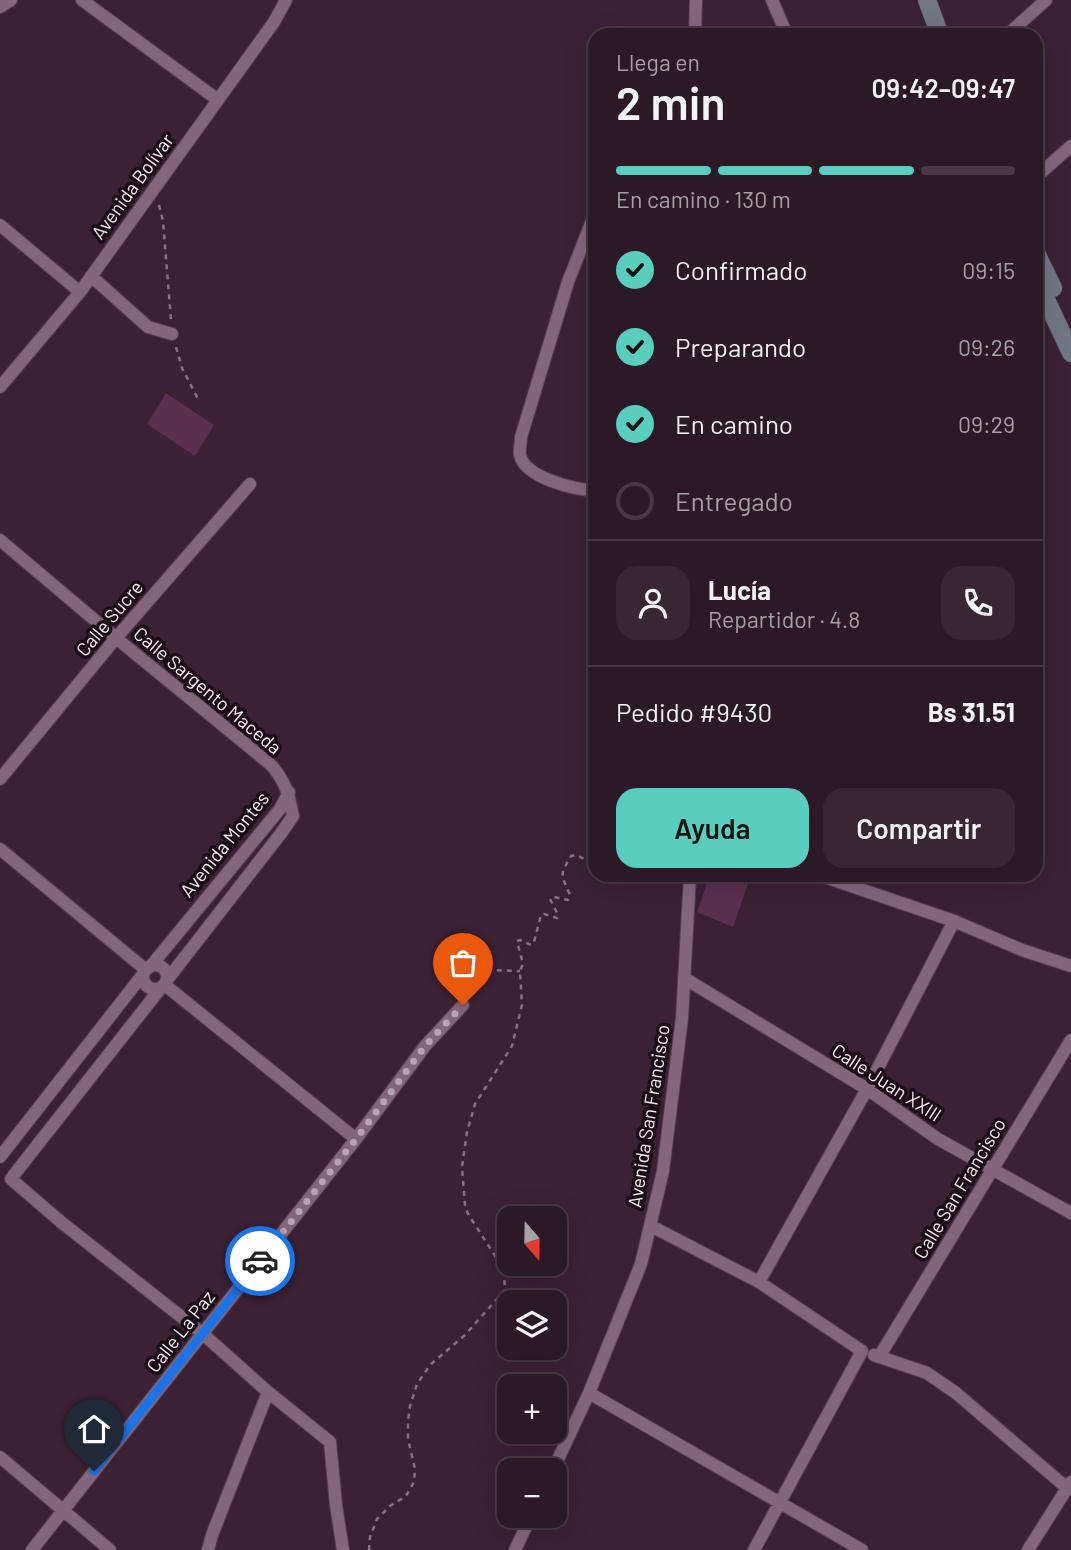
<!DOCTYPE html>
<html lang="es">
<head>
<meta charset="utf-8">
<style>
	body { margin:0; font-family:Barlow,sans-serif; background:#382632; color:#f1f3f6; height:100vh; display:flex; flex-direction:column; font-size:26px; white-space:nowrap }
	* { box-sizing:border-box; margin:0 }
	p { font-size:23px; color:#a6a0a7 }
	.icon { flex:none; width:38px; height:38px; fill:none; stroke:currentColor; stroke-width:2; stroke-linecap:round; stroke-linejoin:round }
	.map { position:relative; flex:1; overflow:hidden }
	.details { position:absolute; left:588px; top:28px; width:455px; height:854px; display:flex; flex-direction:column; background:#2c1926; border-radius:21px; box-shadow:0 7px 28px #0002,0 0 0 2px #483843 }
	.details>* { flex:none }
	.needle { width:46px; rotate:160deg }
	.tools { position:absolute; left:497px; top:1206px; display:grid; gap:14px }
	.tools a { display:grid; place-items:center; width:70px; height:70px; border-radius:14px; background:#2c1926; box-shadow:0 7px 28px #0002,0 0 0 2px #483843; font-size:35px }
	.pin { position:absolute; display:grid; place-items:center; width:60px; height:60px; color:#fff; margin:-72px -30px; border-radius:50% 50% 50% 0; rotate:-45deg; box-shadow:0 0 7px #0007 }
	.pin .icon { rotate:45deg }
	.courier { position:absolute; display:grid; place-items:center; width:70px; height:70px; margin:-35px; border:5px solid #1a73e8; border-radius:50%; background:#fff; color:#222; box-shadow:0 2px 9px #0007 }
	.head em { font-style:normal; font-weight:600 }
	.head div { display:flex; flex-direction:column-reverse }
	.head { display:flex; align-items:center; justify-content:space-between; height:119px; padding:0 28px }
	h1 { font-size:46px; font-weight:600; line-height:52px }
	.bar { display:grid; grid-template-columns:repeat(4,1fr); gap:10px 7px; align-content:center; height:84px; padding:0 28px }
	.bar i { height:9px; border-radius:5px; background:#483843 }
	.bar .selected { background:#59cebe }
	.bar p { grid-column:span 4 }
	.line { display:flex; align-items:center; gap:18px; padding:0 28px; border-top:2px solid #483843 }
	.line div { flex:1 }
	.round { display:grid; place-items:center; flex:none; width:74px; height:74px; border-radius:21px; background:#382632 }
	ol { padding:0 28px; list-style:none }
	li { display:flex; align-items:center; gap:21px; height:77px }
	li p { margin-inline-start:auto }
	li .icon { padding:7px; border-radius:50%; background:#59cebe; color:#111; stroke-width:4 }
	li:last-child { color:#a6a0a7 }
	li i { width:38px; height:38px; border:4px solid #483843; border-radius:50% }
	.primary-button { display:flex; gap:14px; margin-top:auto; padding:14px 28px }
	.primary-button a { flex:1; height:80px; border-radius:21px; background:#59cebe; color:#111; font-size:28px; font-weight:600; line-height:80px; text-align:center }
	.primary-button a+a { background:#382632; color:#f1f3f6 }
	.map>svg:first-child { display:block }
</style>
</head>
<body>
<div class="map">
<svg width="1071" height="1550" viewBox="0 0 1071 1550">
	<rect width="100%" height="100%" fill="#3b2133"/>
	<path fill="#5b304f" d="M166,393L214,425L195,456L147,424Z
		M710,875H751L733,927L697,912Z"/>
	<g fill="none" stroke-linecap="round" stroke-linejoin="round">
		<g stroke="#563f50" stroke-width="14">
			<path id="minor" d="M82,0L218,100
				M772,0L787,35
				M0,7L11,0
				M695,35L696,0
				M1007,35L1046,0
				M1036,177L1071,146
				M595,213L568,282L521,437C521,442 519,450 520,455C525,478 575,490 595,490
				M0,225L80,292
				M91,276L148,327L172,334
				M0,387L80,292L274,22L286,0
				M0,540L116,638L270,764C285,780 289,795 293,816L282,832L167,980
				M0,779L116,638L250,484
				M0,849L146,970
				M819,875L954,921L1022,950L1071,966
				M143 977a12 12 0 1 1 24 0a12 12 0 1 1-24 0Z
				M150,967L280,809L289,792
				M684,978L867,1089L938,1139L1071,1213
				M165,985L356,1139
				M0,1157L144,973
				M13,1176L160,989
				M11,1179L61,1222L203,1334L268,1392L330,1442L336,1505L343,1550
				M651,1226L759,1282L862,1351L754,1550
				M759,1282L867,1089L954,921
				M874,1355L927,1373L956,1393L1067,1488
				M879,1357L1071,1040
				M589,1393L862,1550
				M0,1457L110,1550
				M553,1470L589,1393L641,1264L663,1171L682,1018L690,875
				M32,1550L356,1139L425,1046L463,1005
				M208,1550L212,1535L268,1392
				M515,1550L531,1516
				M1028,1550L1071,1482"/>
		</g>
		<g stroke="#563f50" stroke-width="19">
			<path id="secondary" d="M927,0L940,35
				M1036,253L1053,288
				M1036,278L1071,353"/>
		</g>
		<path stroke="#897281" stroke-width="2.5" stroke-dasharray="5 5" stroke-linecap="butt" d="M159,205L163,221L171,320
			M176,347L182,368L198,399
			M468,993L472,985L487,970L520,971
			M369,1550L370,1537L377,1519L390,1506L406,1496L414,1482L415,1469L408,1439V1421L410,1406L417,1384L430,1365L465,1335L505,1290L504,1274L499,1262L468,1214L465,1206L462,1167L467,1132L475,1104L512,1046L522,1005L520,971L523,964L517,941L520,940L531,945L534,942L541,915L544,914L557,918L558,915L550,899L554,897L568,900L570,895C561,873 559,877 571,856L576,855L595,864"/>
		<use href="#minor" stroke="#84667b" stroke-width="12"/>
		<use href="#secondary" stroke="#6f7883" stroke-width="18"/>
	</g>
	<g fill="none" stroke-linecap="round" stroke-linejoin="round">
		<path stroke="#b8a4b2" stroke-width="7" stroke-dasharray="0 12.6" d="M260,1261L356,1139L425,1046L463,1005"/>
		<path stroke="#1a73e8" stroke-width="9" d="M94,1471L260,1261"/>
	</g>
	<g text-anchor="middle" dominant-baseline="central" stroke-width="7" stroke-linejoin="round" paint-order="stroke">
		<g font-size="19" fill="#fceaf6" stroke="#1b0f17">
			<text transform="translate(132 186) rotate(-54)">Avenida Bolívar</text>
			<text transform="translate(109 618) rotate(-50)">Calle Sucre</text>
			<text transform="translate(208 690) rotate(40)">Calle Sargento Maceda</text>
			<text transform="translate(224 844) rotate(-51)">Avenida Montes</text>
			<text transform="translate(887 1082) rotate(33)">Calle Juan XXIII</text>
			<text transform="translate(648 1116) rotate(-81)">Avenida San Francisco</text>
			<text transform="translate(959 1188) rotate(-59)">Calle San Francisco</text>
			<text transform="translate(180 1331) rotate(-52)">Calle La Paz</text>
		</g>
	</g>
</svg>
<div class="tools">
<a><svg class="needle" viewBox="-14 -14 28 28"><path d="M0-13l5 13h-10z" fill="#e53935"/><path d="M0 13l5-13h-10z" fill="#a6a0a7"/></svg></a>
<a><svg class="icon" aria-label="layers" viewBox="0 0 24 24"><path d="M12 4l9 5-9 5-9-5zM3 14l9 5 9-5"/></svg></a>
<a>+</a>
<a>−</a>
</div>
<div class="pin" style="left:463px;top:1005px;background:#ea580c"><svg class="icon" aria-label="bag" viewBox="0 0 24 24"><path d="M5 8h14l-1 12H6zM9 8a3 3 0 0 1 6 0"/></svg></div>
<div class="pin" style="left:94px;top:1471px;background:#1f2937"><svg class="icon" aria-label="home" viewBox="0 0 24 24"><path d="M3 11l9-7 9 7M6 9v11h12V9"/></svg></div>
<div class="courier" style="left:260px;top:1261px"><svg class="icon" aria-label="car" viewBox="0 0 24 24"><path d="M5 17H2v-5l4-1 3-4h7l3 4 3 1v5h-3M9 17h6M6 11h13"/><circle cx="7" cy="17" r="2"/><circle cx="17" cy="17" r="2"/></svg></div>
<section class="details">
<div class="head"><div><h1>2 min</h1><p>Llega en</p></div><em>09:42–09:47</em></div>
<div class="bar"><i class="selected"></i><i class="selected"></i><i class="selected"></i><i></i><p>En camino · 130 m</p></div>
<ol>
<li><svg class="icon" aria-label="check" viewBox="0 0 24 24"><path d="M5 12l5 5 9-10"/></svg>Confirmado<p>09:15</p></li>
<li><svg class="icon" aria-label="check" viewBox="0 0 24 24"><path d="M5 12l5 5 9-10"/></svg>Preparando<p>09:26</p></li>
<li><svg class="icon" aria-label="check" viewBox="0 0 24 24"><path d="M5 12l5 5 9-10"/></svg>En camino<p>09:29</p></li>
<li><i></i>Entregado</li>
</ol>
<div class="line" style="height:126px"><a class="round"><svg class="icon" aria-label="person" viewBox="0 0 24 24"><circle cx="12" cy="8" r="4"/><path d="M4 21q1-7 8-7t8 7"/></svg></a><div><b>Lucía</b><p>Repartidor · 4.8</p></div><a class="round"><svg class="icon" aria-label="phone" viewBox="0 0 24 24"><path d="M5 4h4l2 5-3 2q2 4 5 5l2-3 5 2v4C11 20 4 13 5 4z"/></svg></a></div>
<div class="line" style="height:91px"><div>Pedido #9430</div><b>Bs 31.51</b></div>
<div class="primary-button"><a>Ayuda</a><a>Compartir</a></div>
</section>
</div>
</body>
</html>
